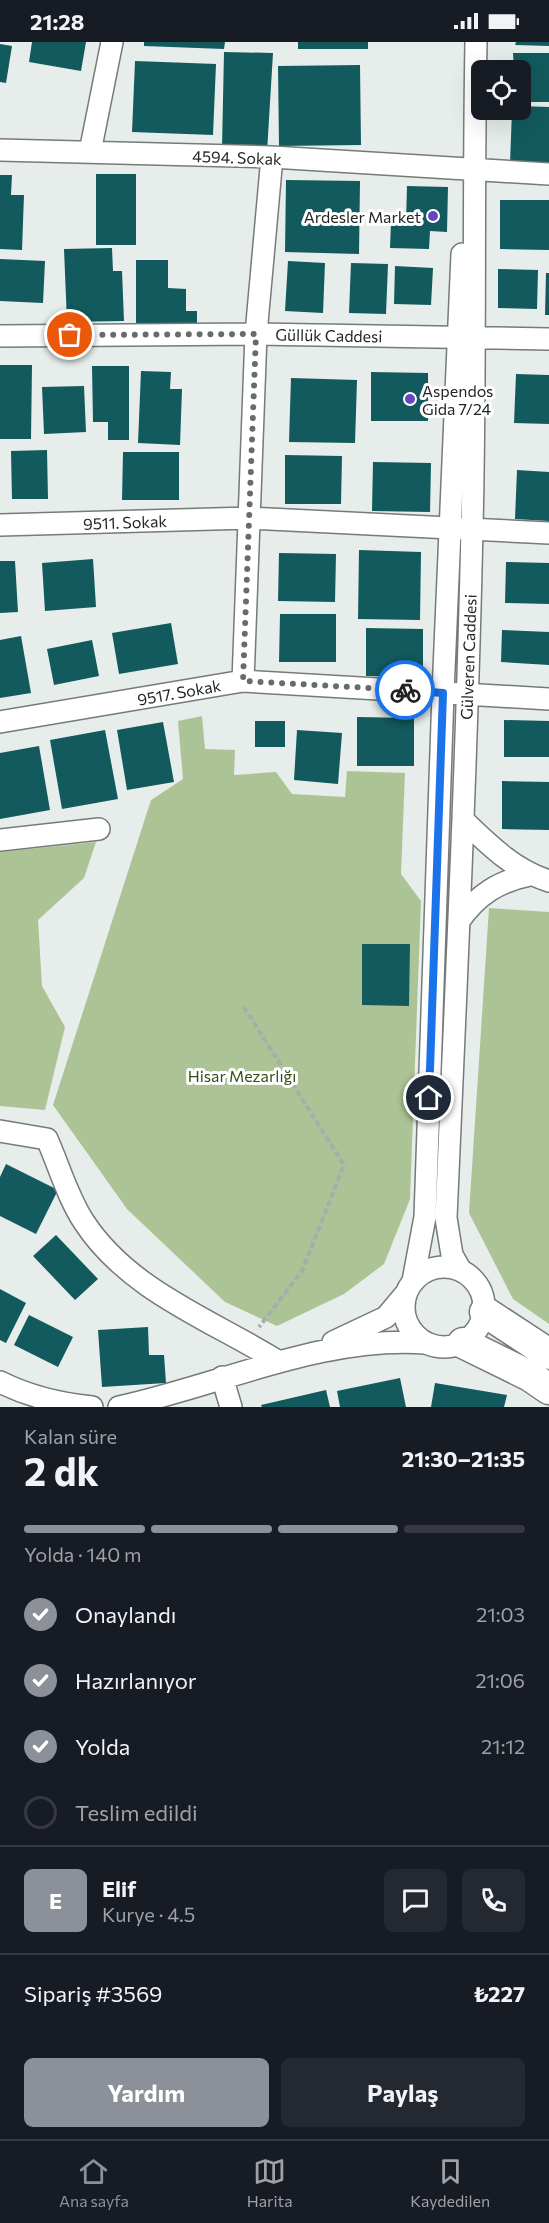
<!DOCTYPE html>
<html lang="tr">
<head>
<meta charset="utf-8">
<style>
	body { margin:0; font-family:Commissioner,sans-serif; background:#242831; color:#f1f3f6; height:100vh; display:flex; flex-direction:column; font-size:22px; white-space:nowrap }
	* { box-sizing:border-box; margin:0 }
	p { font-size:20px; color:#9ea1a6 }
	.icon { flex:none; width:33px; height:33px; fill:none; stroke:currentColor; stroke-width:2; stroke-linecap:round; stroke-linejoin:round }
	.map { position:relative; height:1365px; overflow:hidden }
	.sheet { display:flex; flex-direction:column; background:#171b24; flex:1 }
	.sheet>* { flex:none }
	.tools { position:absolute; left:471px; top:18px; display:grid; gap:12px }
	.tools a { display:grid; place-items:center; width:60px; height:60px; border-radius:9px; background:#171b24; box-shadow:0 6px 24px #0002; font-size:30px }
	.pin { position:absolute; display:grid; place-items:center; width:51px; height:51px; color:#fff; margin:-26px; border:3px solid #fff; border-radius:50%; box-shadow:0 2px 6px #0007 }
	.courier { position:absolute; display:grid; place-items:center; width:60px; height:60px; margin:-30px; border:4px solid #1a73e8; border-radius:50%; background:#fff; color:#222; box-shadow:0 2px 8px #0007 }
	.summary em { font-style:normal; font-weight:700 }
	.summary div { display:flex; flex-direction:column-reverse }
	.summary { display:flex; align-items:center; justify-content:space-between; height:102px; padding:0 24px }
	h1 { font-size:39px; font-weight:700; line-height:45px }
	.bar { display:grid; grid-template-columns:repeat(4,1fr); gap:9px 6px; align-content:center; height:72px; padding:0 24px }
	.bar i { height:8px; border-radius:4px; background:#363941 }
	.bar .selected { background:#8c9099 }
	.bar p { grid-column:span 4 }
	.line { display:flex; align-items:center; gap:15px; padding:0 24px; border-top:2px solid #363941 }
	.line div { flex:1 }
	.round { display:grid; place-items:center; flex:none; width:63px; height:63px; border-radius:9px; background:#242831 }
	ol { padding:0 24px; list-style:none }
	li { display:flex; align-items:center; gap:18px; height:66px }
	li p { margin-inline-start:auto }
	li .icon { padding:6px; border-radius:50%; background:#8c9099; color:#fff; stroke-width:4 }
	li:last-child { color:#9ea1a6 }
	li i { width:33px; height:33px; border:3px solid #363941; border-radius:50% }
	.cta { display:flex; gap:12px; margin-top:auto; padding:12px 24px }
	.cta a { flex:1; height:69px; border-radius:9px; background:#8c9099; color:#fff; font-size:24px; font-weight:700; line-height:69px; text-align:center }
	.cta a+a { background:#242831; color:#f1f3f6 }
	.status { display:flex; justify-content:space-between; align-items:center; height:42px; padding:0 30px; background:#171b24; direction:ltr }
	.status svg { height:16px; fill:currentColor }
	.dock { display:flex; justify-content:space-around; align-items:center; height:84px; border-top:2px solid #363941; background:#171b24; font-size:16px; color:#9ea1a6 }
	.dock a { display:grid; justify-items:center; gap:3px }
	.dock .selected { color:#8c9099 }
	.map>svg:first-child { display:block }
</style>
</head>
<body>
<div class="status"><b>21:28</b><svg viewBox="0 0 49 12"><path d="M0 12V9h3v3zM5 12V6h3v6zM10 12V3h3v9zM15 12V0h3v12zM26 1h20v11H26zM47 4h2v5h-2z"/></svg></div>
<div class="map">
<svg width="549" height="1365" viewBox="0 0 549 1365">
	<rect width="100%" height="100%" fill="#e6edeb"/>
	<path fill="#acc495" d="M202,674L205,707L235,708L234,733L276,730L292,752L345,755L347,729L405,731L401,832L421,859L410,1157L384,1222L344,1252L277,1284L225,1260L127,1167L53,1063L151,758L183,737L178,679Z
		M96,800L84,836L38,878L42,944L65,985L45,1068L0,1064V810Z
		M489,866L549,870V1282L513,1257L469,1171Z"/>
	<path fill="#125a5d" d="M32,0H86L81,29L29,20Z
		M144,0H225L224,7L144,4Z
		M298,0H368V7H298Z
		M516,0H549V4L515,3Z
		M0,2L12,4L6,41L0,40Z
		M224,10L273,11L267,110L222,106Z
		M513,11H549V60H520V28H514Z
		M135,19L216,22L213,93L132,90Z
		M360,23L361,103L279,104L278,24Z
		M520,64L549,65V123L510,121L512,68H520Z
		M96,132H136V203H96Z
		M0,133H12L11,153H24L22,208L0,207Z
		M286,138L360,139L359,212L285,210Z
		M407,144L448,145L447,190L430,189L429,207L390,206L391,180H406Z
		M500,158H549V208L500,207Z
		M112,206L113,229H122L124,279L67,280L64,207Z
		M0,217L45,219L43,261L0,259Z
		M136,218H168V246L186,247V269H197V284H136Z
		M288,219L325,221L323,271L285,269Z
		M351,221L388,222L386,272L349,271Z
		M395,224L433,226L431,263L394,262Z
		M498,227L538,228L537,267L498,266Z
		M546,231H549V273H545Z
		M0,323H32L31,397H0Z
		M92,324H129V398H108V380H93Z
		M141,329L171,330L170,347H182L180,403L138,401Z
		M371,330L428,331V379H371Z
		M516,332L549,333V382L514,381Z
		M291,336L357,338L355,401L289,400Z
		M84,344L86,390L44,392L42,345Z
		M47,408L48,457H12L11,409Z
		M123,410H179V458H122Z
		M285,413L342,414L341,462H285Z
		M373,420L431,421L430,470L372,469Z
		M517,428L549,430V479L515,477Z
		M359,508L421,510L420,578L358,577Z
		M279,511L336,512L335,560L278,559Z
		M93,517L96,565L45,569L42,521Z
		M0,519H15L18,570L0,571Z
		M506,520L549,521V562L505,561Z
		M280,572H336V620H279Z
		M171,581L178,622L119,632L112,591Z
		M366,586L423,587V635L366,634Z
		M502,588L549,590V623L501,620Z
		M21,594L31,651L0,656V598Z
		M92,598L99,634L54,643L47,607Z
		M357,675L414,676V724H357Z
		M504,678L549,679V715H504Z
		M255,679H285V705H255Z
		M163,680L174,740L127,748L117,688Z
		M105,688L118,757L62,767L50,698Z
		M297,688L342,691L338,742L294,738Z
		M39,704L50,768L0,777V711Z
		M502,739L549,740V788L502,787Z
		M362,902H410L409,964L362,963Z
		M6,1122L58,1148L36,1192L0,1174V1135Z
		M56,1193L98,1237L75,1258L33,1214Z
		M0,1247L26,1261L6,1301L0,1298Z
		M29,1273L73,1295L58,1325L14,1303Z
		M148,1285L149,1313H164L166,1341L102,1345L98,1288Z
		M400,1336L406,1365H340L337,1349Z
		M435,1341L507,1353L504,1365H431Z
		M326,1348L330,1365H262L261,1363Z"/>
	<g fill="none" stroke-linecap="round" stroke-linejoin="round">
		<g stroke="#747b79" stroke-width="24">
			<path id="street" d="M0,108L272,115L549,132
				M90,110L112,0
				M0,294L256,292L549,297
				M0,483L249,476L549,491
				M243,639L256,292L272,115
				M0,680L243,639L549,657
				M463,778C489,803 514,828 549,839
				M0,798L99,787
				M459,879C477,853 499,839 530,833
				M0,1089L47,1097C59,1124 68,1156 84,1180C129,1249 212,1278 279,1320
				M404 1265a40 40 0 1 1 80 0a40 40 0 1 1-80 0Z
				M460,1227L452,1213L446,1176C456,946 467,715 472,485C476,323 473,162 476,0
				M413,1239L425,1175L443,651L462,212
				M333,1300L386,1275L407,1250
				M222,1335L231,1365
				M0,1340C28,1354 61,1362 92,1365
				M119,1365C221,1343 320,1294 425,1301"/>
		</g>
		<g stroke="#747b79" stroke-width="33">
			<path id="secondary" d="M485,1270L549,1312
				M463,1301L530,1334L549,1347"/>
		</g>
		<path stroke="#a7adab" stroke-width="4" stroke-dasharray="6 3" stroke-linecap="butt" d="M244,965L344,1123L302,1229L259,1285"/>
		<use href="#street" stroke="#fff" stroke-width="21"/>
		<use href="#secondary" stroke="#fff" stroke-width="30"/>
	</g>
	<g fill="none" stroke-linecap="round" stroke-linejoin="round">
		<path stroke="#676b6a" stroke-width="6" stroke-dasharray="0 10.8" d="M70,293L256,292L243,639L405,648"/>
		<path stroke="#1a73e8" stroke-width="8" d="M405,648L443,651L429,1056"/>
	</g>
	<g fill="#6645bd" stroke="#fff" stroke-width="2">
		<circle cx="433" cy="174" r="6"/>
		<circle cx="410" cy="357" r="6"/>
	</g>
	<g text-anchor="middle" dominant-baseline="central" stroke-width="6" stroke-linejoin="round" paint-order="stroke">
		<g font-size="16" fill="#222524" stroke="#fff">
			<text transform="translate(237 115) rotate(2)">4594. Sokak</text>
			<text transform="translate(329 293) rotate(1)">Güllük Caddesi</text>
			<text transform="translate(125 480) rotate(-2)">9511. Sokak</text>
			<text transform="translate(468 615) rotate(-88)">Gülveren Caddesi</text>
			<text transform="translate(179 650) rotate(-10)">9517. Sokak</text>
		</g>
		<g font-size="16" fill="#222524" stroke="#fff" text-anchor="end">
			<text x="421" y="174">Ardesler Market</text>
			<text x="422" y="348" text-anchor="start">Aspendos<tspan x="422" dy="18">Gida 7/24</tspan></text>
		</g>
		<g font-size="16" fill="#354d16" stroke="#fff">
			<text x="242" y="1033">Hisar Mezarlığı</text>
		</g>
	</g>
</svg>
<div class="tools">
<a><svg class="icon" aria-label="locate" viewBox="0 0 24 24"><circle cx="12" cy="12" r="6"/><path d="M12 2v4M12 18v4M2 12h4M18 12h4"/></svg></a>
</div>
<div class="pin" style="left:70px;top:293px;background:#ea580c"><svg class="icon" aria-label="bag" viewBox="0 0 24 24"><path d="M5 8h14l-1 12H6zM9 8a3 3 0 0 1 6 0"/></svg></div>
<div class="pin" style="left:429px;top:1056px;background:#1f2937"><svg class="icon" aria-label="home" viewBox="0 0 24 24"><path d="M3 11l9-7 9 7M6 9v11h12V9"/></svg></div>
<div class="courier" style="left:405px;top:648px"><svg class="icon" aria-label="bike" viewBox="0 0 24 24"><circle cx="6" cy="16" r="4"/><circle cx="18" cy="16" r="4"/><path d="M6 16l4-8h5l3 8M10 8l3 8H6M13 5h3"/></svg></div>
</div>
<section class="sheet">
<div class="summary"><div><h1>2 dk</h1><p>Kalan süre</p></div><em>21:30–21:35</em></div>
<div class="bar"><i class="selected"></i><i class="selected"></i><i class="selected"></i><i></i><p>Yolda · 140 m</p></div>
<ol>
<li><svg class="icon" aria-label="check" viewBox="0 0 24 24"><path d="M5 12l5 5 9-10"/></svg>Onaylandı<p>21:03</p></li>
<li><svg class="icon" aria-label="check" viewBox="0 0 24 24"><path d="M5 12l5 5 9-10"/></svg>Hazırlanıyor<p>21:06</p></li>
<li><svg class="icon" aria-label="check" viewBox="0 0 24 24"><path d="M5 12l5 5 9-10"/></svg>Yolda<p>21:12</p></li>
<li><i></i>Teslim edildi</li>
</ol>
<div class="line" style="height:108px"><b class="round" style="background:#8c9099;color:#fff">E</b><div><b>Elif</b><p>Kurye · 4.5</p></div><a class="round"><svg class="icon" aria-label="chat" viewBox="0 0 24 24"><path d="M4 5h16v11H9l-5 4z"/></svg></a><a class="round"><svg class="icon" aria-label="phone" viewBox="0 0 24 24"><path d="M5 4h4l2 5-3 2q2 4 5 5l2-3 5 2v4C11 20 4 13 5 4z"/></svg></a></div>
<div class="line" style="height:78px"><div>Sipariş #3569</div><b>₺227</b></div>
<div class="cta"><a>Yardım</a><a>Paylaş</a></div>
</section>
<nav class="dock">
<a class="selected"><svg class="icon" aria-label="home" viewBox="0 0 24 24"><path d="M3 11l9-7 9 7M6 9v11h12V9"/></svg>Ana sayfa</a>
<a><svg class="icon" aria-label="map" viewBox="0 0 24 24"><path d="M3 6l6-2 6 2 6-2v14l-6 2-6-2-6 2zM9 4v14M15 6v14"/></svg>Harita</a>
<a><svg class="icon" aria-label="saved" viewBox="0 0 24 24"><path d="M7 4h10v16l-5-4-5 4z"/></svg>Kaydedilen</a>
</nav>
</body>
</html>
